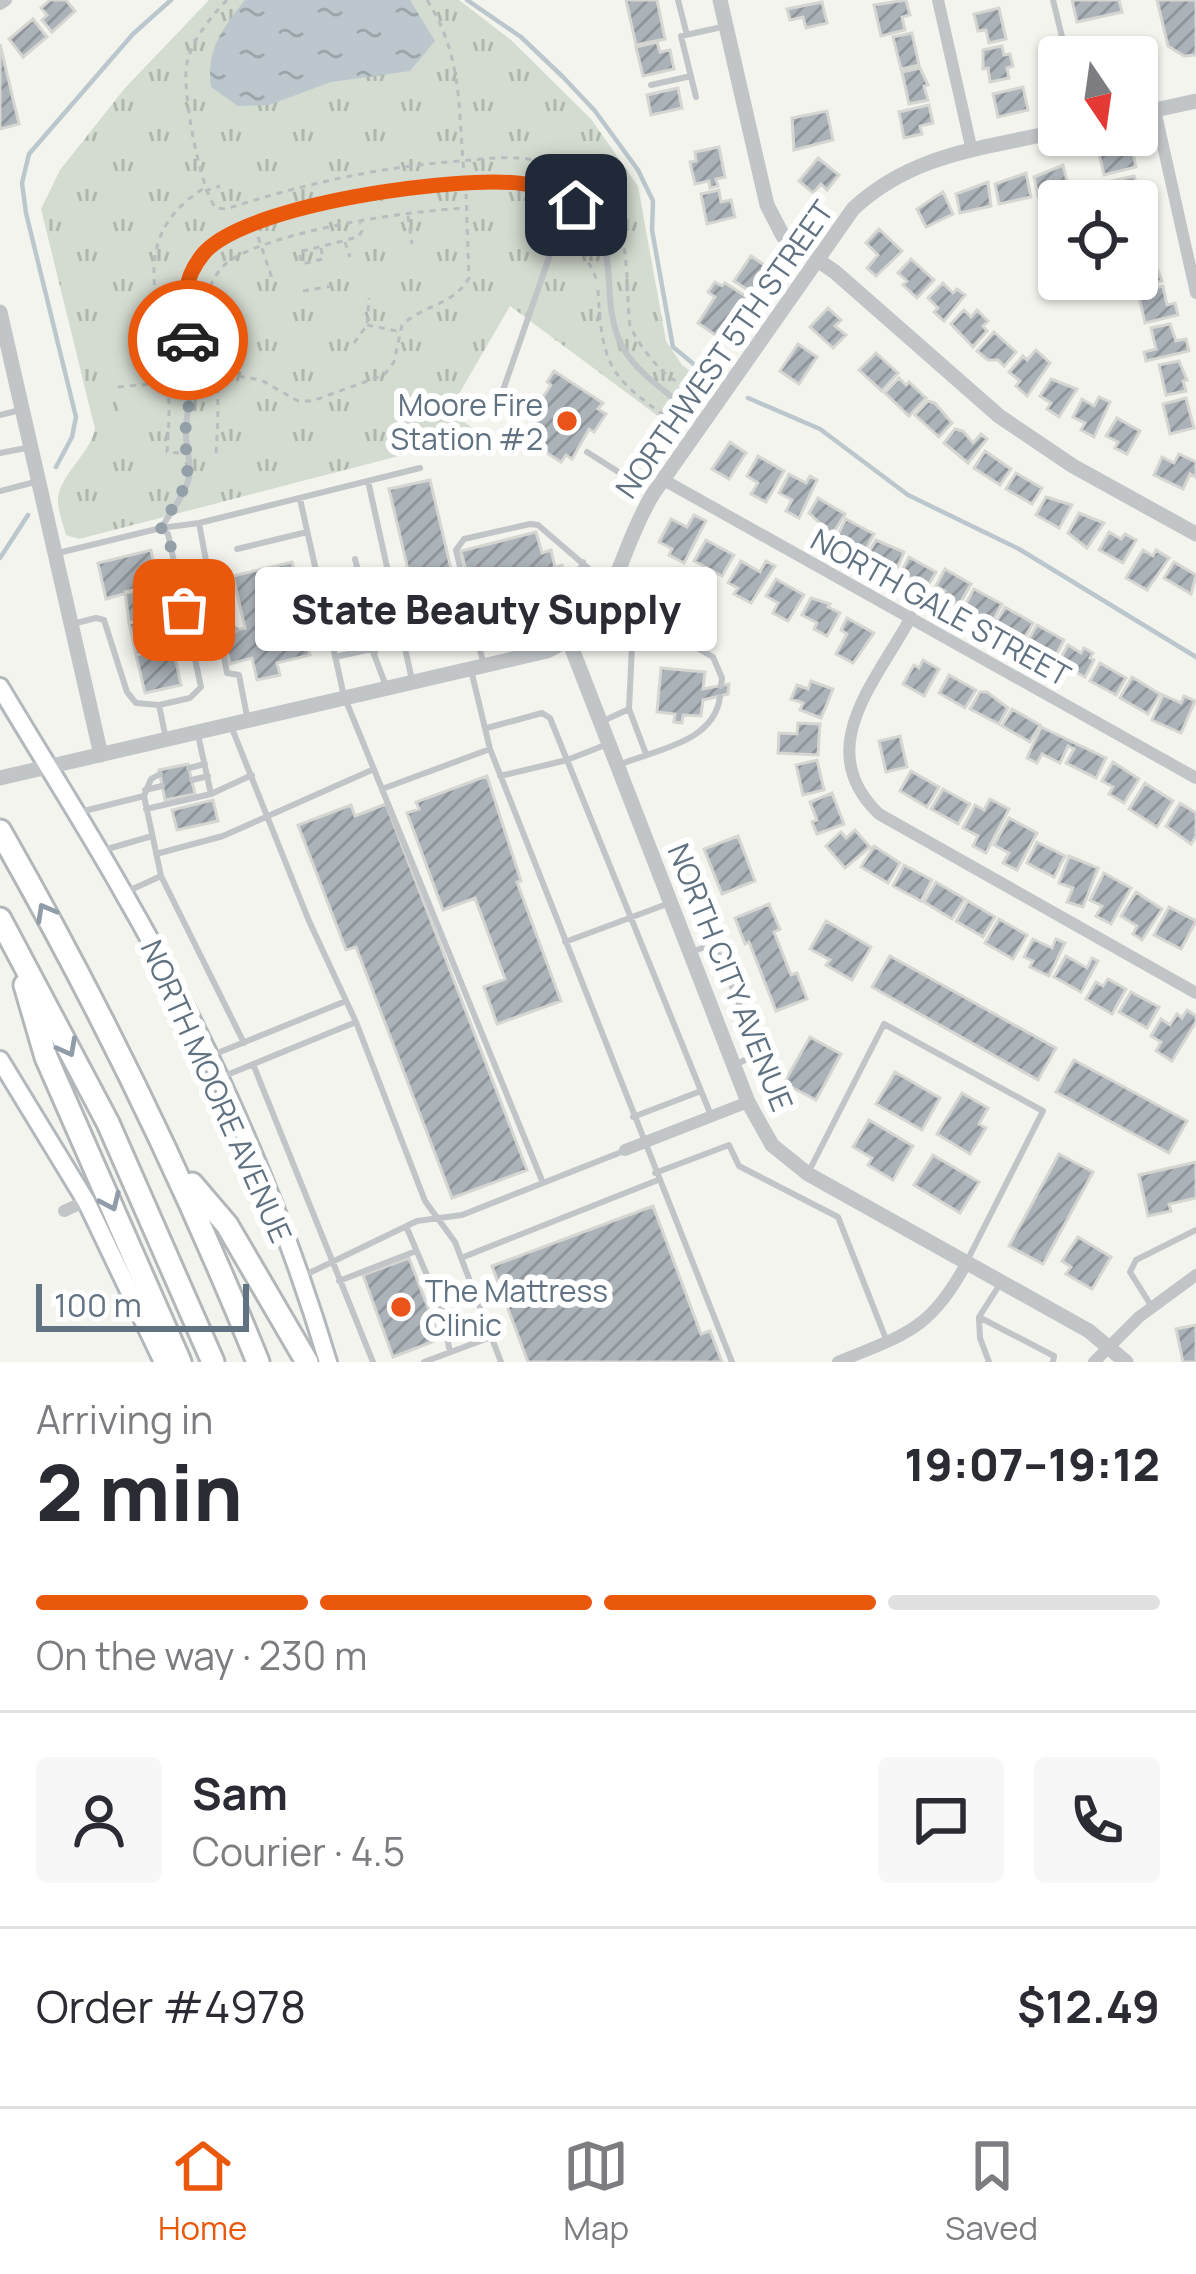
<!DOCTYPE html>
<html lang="en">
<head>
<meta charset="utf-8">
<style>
	body { margin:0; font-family:Manrope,sans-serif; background:#f7f7f7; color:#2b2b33; height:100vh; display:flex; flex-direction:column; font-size:45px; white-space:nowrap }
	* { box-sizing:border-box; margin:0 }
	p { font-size:39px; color:#7c7c81 }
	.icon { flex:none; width:66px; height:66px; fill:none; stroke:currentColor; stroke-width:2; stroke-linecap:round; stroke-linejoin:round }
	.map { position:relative; height:1362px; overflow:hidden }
	.details { display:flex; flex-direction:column; background:#fff; flex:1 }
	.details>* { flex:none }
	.needle { width:78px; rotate:167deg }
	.tools { position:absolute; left:1038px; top:36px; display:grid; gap:24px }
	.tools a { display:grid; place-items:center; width:120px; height:120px; border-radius:12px; background:#fff; box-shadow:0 3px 9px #0004; font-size:60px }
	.scale { position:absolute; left:36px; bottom:30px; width:213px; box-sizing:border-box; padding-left:12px; border:6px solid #617282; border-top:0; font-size:33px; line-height:42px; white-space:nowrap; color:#617282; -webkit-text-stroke:9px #fff; paint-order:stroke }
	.pin { position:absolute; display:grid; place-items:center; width:102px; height:102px; color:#fff; margin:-51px; border-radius:24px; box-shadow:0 6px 18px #0006 }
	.courier { position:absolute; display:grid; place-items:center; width:120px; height:120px; margin:-60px; border:9px solid #ea580c; border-radius:50%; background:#fff; color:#222; box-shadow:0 3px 15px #0007 }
	.bubble { position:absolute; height:84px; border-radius:12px; background:#fff; box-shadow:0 3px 9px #0004; font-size:39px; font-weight:800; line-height:84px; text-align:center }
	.overview em { font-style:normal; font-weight:800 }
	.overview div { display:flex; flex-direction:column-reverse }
	.overview { display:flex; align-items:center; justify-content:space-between; height:204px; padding:0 36px }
	h1 { font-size:78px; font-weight:800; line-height:90px }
	.bar { display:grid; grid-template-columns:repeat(4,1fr); gap:18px 12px; align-content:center; height:144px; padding:0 36px }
	.bar i { height:15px; border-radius:9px; background:#e1e1e2 }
	.bar .on { background:#ea580c }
	.bar p { grid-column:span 4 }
	.line { display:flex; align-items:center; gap:30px; padding:0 36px; border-top:3px solid #e1e1e2 }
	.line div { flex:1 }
	.round { display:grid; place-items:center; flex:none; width:126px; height:126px; border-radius:12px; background:#f7f7f7 }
	.tab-bar { display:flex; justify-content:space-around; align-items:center; height:168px; border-top:3px solid #e1e1e2; background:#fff; font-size:33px; color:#7c7c81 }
	.tab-bar a { display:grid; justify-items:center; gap:6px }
	.tab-bar .on { color:#ea580c }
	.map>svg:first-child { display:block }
</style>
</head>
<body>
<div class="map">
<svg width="1196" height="1362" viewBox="0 0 1196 1362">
	<defs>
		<pattern id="park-tufts" width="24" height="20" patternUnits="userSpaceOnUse" patternTransform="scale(3)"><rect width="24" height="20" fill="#d4dbd0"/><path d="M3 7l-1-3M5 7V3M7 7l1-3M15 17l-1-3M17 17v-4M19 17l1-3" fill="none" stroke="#afb6ae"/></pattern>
		<pattern id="water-ripples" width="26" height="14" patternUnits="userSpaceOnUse" patternTransform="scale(3)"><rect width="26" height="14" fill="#bbc7cc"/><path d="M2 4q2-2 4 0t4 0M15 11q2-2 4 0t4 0" fill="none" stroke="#9ba6ab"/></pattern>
		<pattern id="building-hatch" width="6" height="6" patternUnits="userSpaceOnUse" patternTransform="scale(3)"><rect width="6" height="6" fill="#abb2b8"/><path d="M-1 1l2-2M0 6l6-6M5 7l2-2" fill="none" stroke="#8f959b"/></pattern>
	</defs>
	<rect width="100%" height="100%" fill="#f4f4ef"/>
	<path fill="url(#park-tufts)" d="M209,0H459L511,40L591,119L638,186L666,341L682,365L706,383L670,425L510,306L456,399L461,419L480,435L79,539L66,535C63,524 57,508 58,497C63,471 89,455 95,429L41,209L60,170L125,88Z"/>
	<path fill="#d4dbd0" d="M154,336L163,431L121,435L112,340Z"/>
	<path fill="url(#water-ripples)" d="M245,0H410L435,41L410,71L331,82L269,105L238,106L211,87C206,50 222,29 245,0Z"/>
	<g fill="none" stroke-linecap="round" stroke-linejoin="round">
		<path stroke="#bbc7cc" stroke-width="4.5" d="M467,0L521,37L563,77L595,111L638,170L653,201L652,230L673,347L707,375
			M748,398L820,429L908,495L1019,549L1196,657
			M56,467L72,437L76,417L26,213L22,183L29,154L133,34L171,0
			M0,558L28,515"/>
	</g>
	<path fill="url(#building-hatch)" stroke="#d5d5d2" stroke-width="3" d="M50,0H66L75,11L52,32L42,20L47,15L41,8Z
		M626,0H657L665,39L636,45Z
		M906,0L910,15L902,17L905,30L881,36L874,5Z
		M1072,0H1119L1122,12L1077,22Z
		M1157,0H1196V55L1184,56L1168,46Z
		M822,2L827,23L806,28L803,17L790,20L787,9Z
		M999,8L1006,39L989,43L986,30L978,31L974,14Z
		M33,19L47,37L23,57L9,39Z
		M912,33L919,65L901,69L893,37Z
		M657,42L660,52L670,50L674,69L643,76L636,47Z
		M0,44L19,124L0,129Z
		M1002,46L1004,55L1010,54L1013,66L1007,68L1009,78L990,82L988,68L983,69V50Z
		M920,68L928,85L924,86L928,100L909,104L902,72Z
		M1023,87L1028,110L998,117L993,94Z
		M678,88L682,108L651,115L647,95Z
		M929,105L933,123L920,126L922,134L904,138L899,112Z
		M827,111L833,140L794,150L792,118Z
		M1131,143L1136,167L1104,175L1099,154Z
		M719,147L725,177L716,179L718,186L710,188L709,181L695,184L690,162L696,161L695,152Z
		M818,158L839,175L827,190L821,184L813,193L799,181Z
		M1063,165L1069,189L1038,196L1034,177Z
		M1026,173L1031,197L999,204L995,184Z
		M1134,176L1145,208L1137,210V201L1102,198L1099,184Z
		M988,182L991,206L960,213L956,194Z
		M719,190L721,202L731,200L735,217L707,224L701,194Z
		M943,192L953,214L926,227L917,209Z
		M1145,214L1152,244L1137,248V216Z
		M879,229L902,251L876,276L867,268L878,255L866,243Z
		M1150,250L1162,281L1138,287L1137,253Z
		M751,256L767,267L751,292L734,281Z
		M911,259L934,280L917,298L903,285L907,281L898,273Z
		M715,282L722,286L725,283L758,304L747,320L741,317L735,327L740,330L730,345L698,323L715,297L708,292Z
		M943,283L953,293L957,289L965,295L944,321L934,312L938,308L928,298Z
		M1163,286L1167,305L1175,303L1178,315L1145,323L1138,292Z
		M828,308L841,320L835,326L846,335L833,348L810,327Z
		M964,310L971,317L977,310L988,321L983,326L987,331L973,347L951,324Z
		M1170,324L1176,341L1186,339L1189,351L1146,361L1144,352L1156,349L1151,328Z
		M994,332L1016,352L1004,366L998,360H988L977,351Z
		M798,344L817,357L799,384L780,371Z
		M1036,350L1050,363L1027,396L1016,386L1020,381L1009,372L1023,356L1027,360Z
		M876,353L898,373L882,391L859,370Z
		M1179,361L1187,380L1183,381L1186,391L1166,395L1159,365Z
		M554,371L603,403L598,409L606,414L594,432L589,429L572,459L566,455L561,462L527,440L532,432L528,429L544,406L539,403L551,385L547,382Z
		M899,378L906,385L909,382L926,398L909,416L885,393Z
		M1051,379L1077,389L1059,417L1047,409L1051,403L1040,396Z
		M1099,397L1110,402L1094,437L1081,430L1085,423L1073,417L1082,399L1094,406Z
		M1186,398L1194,428L1170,434L1163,404Z
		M928,401L935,403L952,423L939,437L915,415Z
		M1117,418L1140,431L1127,454L1115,448L1118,442L1106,436Z
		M955,429L963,431L973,443L981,434L987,439L968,463L944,443Z
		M730,442L746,453L729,479L712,469Z
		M985,451L1011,469L1000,485L974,468Z
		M1179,454L1196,462V477L1190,474L1183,489L1154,475L1162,457L1174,463Z
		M758,456L784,471L766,502L751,494L758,483L747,476Z
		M1016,473L1042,488L1032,504L1006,489Z
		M789,474L806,483L810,476L817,480L799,518L786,511L792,500L779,493Z
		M430,480L466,632L436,639L427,601L416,604L389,489Z
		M1046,497L1072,505L1059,528L1036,515Z
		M818,498L845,514L825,547L813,540L823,526L809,513Z
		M1079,513L1104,523L1087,548L1068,533Z
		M694,515L706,521L684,563L669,555L672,549L659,542L671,519L687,527Z
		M846,519L874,534L863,555L835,540Z
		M536,532L542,553L551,550L555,567L562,565L568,589L549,594L552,603L479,621L461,551Z
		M1109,532L1121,539L1125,534L1136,540L1123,563L1099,550Z
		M706,540L734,555L722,576L694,561Z
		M876,540L904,552L895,573L870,563L866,557Z
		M151,550L158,584L106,599L98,563Z
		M1143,550L1153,556L1156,550L1169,558L1147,590L1126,578Z
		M909,557L936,572L926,589L900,574Z
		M741,561L760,572L766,561L775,566L751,603L734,594L738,588L728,583Z
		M292,562L314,637L306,639L310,655L277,663L280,675L257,680L252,658L230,664L223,633L245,628L233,576Z
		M1174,562L1196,575L1191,594L1164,578Z
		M945,569L971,584L958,607L941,598L945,591L936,586Z
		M776,579L804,595L788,621L773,613L778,603L766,596Z
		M158,584L165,615L129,623L125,592Z
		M974,589L1002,604L991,624L963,609Z
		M811,598L830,604L828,607L840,613L827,636L814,629L817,623L802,615Z
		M1005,607L1033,623L1022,643L995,624Z
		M165,615L173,647L136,655L129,623Z
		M847,618L874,633L853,663L836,654L847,634L841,630Z
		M1037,625L1064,640L1053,661L1037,653L1039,648L1027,642Z
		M1068,645L1081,653L1084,648L1093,653L1090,658L1094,660L1085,677L1058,663Z
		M173,647L181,685L145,693L136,655Z
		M923,660L939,669L924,696L903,684L914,665L919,668Z
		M1100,663L1126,678L1116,695L1090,681Z
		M661,668L705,672L703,689L729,684L728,694L703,700L701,716L683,715L682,723L674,722L675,714L657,712Z
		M949,675L976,690L965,708L939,693Z
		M1132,677L1160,694L1148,714L1120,698Z
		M811,681L833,689L821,718L800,710L803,703L791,699L797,685L808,689Z
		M980,692H987L1008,708L999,724L970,709Z
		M1163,695L1181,703L1184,696L1195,701L1181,733L1152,720Z
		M1012,709L1040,725L1030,742L1002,726Z
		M798,723L820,724L818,755L778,753L779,733L797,734Z
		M1041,727L1106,758L1096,778L1066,763L1074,749L1068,746L1060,763L1042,754L1037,763L1027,758Z
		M900,736L907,767L886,772L879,741Z
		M817,760L824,790L803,795L796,765Z
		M1113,762L1139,779L1124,803L1109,794L1113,787L1102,781Z
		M188,764L195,794L165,800L159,770Z
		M911,771L939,787L927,807L900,791Z
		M487,776L521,881L517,882L561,1001L497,1024L484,987L505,979L475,898L443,910L407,813L419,809L416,802Z
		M1145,783L1173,801L1157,827L1129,809Z
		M943,789L970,804L958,824L931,809Z
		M832,793L844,824L817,834L812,822L817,820L810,802Z
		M990,799L1009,809L986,853L973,846L978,836L963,828L975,805L984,810Z
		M213,800L218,821L177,830L172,810Z
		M1180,803L1196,813V836L1191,844L1166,826Z
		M386,804L527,1170L452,1198L356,947L346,950L298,825L351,805L355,816Z
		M1009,818L1037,833L1017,870L1003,863L1009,853L994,845Z
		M855,830L870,847L845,868L826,846L841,832L846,838Z
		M738,836L755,881L722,894L704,849Z
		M1037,842L1065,856L1054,877L1027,863Z
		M874,846L900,863L888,883L861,867Z
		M1069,856L1098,868L1083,907L1067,902L1073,888L1059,883Z
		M904,865L932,880L921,901L893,886Z
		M1104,873L1131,888L1111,924L1096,916L1102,906L1090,900Z
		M936,882L965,899L952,919L924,902Z
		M1136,892L1162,909L1142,940L1133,934L1137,926L1121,916Z
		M968,901L995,917L983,937L956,921Z
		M769,904L780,929L774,932L791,975L797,973L807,999L776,1011L749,942L745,944L735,918Z
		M1169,907L1196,921L1181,949L1154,935Z
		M999,919L1027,935L1013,959L985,943Z
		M826,921L871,947L852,980L826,965L830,960L810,949Z
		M1033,939L1052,948L1056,939L1065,943L1049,976L1030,967L1033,961L1024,957Z
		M890,956L1056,1048L1038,1080L872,987Z
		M1066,956L1087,968L1092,958L1098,961L1081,992L1054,977Z
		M1108,979L1126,989L1112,1014L1086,999L1096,982L1103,986Z
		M1131,992L1159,1007L1147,1028L1119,1012Z
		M1187,1010L1196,1016V1022L1172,1061L1156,1051L1161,1042L1151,1036L1161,1019L1170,1025L1177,1014L1182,1018Z
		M810,1037L841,1054L816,1100L784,1083Z
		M1074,1060L1187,1121L1169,1153L1056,1092Z
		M895,1072L940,1098L922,1130L876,1104Z
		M962,1093L988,1108L979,1124L986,1128L970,1154L937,1134Z
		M869,1120L913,1146L893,1180L868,1165L872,1158L853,1147Z
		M1059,1154L1093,1172L1043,1264L1009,1246Z
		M933,1155L979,1182L960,1213L914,1185Z
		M1196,1162V1198L1169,1204L1171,1211L1148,1216L1139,1175Z
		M653,1206L701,1334L710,1331L722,1362H528L492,1266Z
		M1078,1237L1111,1257L1092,1289L1066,1274L1071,1267L1062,1261Z
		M409,1258L440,1339L393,1357L363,1275Z
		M1196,1325V1362H1183L1176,1329Z"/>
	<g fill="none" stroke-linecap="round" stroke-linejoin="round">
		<g stroke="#b3b8bd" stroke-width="22">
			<path id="secondary" d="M0,687C41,756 84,823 123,892C208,1039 279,1199 328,1362
				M0,1060L86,1201L163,1362"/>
		</g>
		<g stroke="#b3b7ba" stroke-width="27">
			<path id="motorway" d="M0,831C98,1003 184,1179 258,1362
				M0,919L108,1123L213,1362
				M25,985L46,1057L180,1362
				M192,1184L227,1225L307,1362"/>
		</g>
		<path stroke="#babdbf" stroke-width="3" stroke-dasharray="6 6" stroke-linecap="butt" d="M227,0C210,18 193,38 187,63C181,88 200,190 216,208L226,209C303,184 379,167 460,161C484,159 510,155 534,160C559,165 589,181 605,201C632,232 625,287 630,326C643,353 674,394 707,389
			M427,0C463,56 458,109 464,173
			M205,191L220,186
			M408,216L412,244
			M573,230L597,280
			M258,237L273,281
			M345,242L350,257
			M321,248L323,259L302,264L299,252L358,237L362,231L360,223
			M598,290C602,373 613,378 677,425
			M303,291L332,286
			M367,325L397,331
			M354,343L367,325L369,298
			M203,380L237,376L261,380L298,401H312L384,375L394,362L402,325C423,305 454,305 469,278L466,194
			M118,387L182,381
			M179,453L167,452C170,417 170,382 164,348C153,282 137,231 204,188
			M216,453C218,425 219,398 216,370C214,346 202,321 207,296C210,283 220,266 232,259C284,229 406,211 467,208"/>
		<path stroke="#c1c5c8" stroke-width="6" d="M678,0L687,35
			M1053,0L1067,57
			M651,85L691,76
			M696,97L681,36L722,27
			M0,415L20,410
			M532,418L501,396L553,246L576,205
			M587,452L650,492
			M0,453L26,448
			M420,468L199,523L161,528C170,514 183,497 188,481C193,467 186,450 186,436C185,417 191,399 192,381C192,347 174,305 190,273C225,202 514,155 573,203C628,249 596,290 621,344C636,375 675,397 700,419
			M368,481L412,680
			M0,491L35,482
			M300,499L344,696L543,1183
			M199,523L227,673L239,675L247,716
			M237,549L307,532
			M58,553L161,528L168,534L201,687L190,698L159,705L166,739
			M355,559L376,640L375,652
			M598,613L633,624L652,623L713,657L722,678L721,686
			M219,619L236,630
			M72,624L96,618L104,620L127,692L136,703L159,705
			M478,643L514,620L559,605L572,588L583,562
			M335,657L372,649L386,686
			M483,662L456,550L464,539L530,524L538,525L610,587
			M471,670L490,749L732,1362
			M629,709L646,754
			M601,722L629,709L633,624
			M231,726L309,921L356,1022L425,1201L455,1242L501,1362
			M487,728L542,713L550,718L710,1113
			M621,764C658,749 714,742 720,697
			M189,768L205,764
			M500,776L567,760L605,745
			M192,780L208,776
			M382,789L490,749
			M145,790L162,786
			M211,794L252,775
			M144,796L151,779L160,774
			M146,809L211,794L198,735
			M80,812L144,796L161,876
			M104,850L152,836
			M156,854L223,836L374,769
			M126,892L161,876L244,1043
			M565,942L667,904
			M694,951L705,947L717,950L759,1053L737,1064
			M210,1056L346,1001
			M253,1064L373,1362
			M222,1077L356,1022
			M633,1117L701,1091
			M809,1171L884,1024L1043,1111L967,1261
			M655,1173L729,1145L739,1166L838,1217L886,1339
			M406,1226L441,1308L450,1352
			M461,1258L658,1180
			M303,1276L417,1221L462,1215L624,1151
			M339,1281L416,1251
			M1000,1284L979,1317L1054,1356L1053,1362
			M1152,1307L1130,1272L1136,1260L1196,1230
			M979,1319L980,1338L989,1362
			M424,1362L491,1337"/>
		<path stroke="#c1c5c8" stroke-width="12" d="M938,0L972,151
			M0,4L6,0
			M1155,110L1196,293
			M662,479L1196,778
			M911,617C876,682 811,749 879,814L1196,993
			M625,1150L748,1102
			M64,1211L86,1201
			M838,1362C906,1334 931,1330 967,1262
			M1094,1362L1139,1317L1196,1275"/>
		<path stroke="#c1c5c8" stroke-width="15" d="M720,0L767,205L783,236L835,272L999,416L1073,466L1196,534
			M1137,114L1196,101
			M0,312L101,755
			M569,641L748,1102L772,1145L808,1174L1089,1331L1126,1362
			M0,778L547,651C619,618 615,556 653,494L853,209C913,153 982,149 1059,131"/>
		<use href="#secondary" stroke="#fff" stroke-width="16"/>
		<use href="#motorway" stroke="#fff" stroke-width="21"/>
	</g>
	<defs><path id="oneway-chevron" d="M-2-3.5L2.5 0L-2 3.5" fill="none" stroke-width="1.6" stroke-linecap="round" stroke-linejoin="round" transform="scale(3)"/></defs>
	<g stroke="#909ca8">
		<use href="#oneway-chevron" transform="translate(45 912) rotate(-119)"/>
		<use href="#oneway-chevron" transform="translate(68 1048) rotate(62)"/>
		<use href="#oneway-chevron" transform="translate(111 1202) rotate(66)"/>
	</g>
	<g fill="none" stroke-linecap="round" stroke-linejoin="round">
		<path stroke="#94a0a8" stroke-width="12" stroke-dasharray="0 21.6" d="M184,610L168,534L161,528L188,481L185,433L192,381L188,340"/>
		<path stroke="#ea580c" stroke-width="15" d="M188,340C184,307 180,281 204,253C246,204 461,174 525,184C544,187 560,194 576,205"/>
	</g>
	<g fill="#ea541a" stroke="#fff" stroke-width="4.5">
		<circle cx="567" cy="421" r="12"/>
		<circle cx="401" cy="1307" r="12"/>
	</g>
	<g text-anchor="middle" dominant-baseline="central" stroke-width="12" stroke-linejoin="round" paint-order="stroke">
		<g font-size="30" fill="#617282" stroke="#fff">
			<text transform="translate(724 349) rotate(-55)">NORTHWEST 5TH STREET</text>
			<text transform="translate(941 607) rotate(29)">NORTH GALE STREET</text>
			<text transform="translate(731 977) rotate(68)">NORTH CITY AVENUE</text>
			<text transform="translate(217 1091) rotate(66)">NORTH MOORE AVENUE</text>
		</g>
		<g font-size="30" fill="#617282" stroke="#fff" text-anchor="end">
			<text x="543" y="404">Moore Fire<tspan x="543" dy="34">Station #2</tspan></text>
			<text x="425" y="1290" text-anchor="start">The Mattress<tspan x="425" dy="34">Clinic</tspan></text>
		</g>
	</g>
</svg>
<div class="tools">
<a><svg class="needle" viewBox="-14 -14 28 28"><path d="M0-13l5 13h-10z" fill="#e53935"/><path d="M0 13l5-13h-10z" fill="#7c7c81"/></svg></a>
<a><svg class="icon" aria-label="locate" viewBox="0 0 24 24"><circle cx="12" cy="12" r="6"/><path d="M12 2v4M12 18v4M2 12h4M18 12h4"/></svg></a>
</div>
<div class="scale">100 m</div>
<div class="pin" style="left:184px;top:610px;background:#ea580c"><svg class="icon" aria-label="bag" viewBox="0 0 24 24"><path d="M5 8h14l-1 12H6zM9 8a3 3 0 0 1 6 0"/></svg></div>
<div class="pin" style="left:576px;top:205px;background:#1f2937"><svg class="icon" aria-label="home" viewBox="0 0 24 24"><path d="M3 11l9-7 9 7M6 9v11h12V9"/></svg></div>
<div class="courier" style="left:188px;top:340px"><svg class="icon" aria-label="car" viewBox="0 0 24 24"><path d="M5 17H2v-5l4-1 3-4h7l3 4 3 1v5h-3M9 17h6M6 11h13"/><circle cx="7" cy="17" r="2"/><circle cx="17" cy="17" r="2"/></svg></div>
<div class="bubble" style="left:255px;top:567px;width:462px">State Beauty Supply</div>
</div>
<section class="details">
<div class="overview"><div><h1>2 min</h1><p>Arriving in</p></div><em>19:07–19:12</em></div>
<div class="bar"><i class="on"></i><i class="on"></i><i class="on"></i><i></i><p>On the way · 230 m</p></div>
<div class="line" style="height:216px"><a class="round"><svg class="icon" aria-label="person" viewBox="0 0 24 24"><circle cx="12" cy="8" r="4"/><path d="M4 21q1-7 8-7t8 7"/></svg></a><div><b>Sam</b><p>Courier · 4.5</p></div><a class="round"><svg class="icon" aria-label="chat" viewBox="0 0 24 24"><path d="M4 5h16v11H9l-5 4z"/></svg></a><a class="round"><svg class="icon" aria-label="phone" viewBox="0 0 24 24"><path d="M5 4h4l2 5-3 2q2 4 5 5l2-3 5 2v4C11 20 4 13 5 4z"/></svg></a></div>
<div class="line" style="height:156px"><div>Order #4978</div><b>$12.49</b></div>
</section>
<nav class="tab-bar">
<a class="on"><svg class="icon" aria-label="home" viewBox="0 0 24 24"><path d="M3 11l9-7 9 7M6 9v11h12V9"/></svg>Home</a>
<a><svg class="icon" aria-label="map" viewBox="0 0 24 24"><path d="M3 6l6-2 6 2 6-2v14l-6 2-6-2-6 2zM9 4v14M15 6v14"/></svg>Map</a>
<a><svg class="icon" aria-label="saved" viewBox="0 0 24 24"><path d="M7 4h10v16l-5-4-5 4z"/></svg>Saved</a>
</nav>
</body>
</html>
